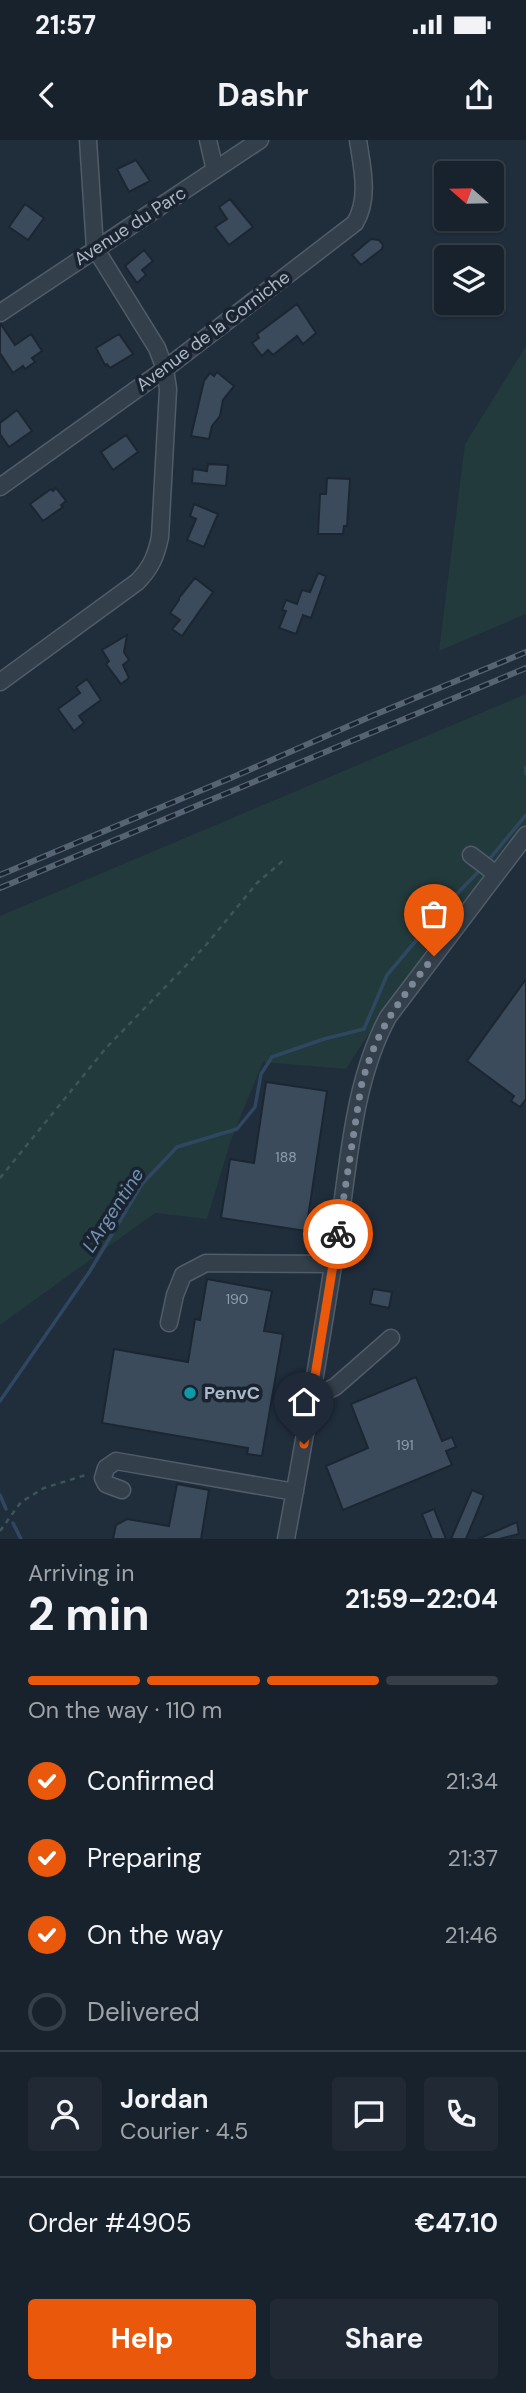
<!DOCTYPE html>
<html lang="en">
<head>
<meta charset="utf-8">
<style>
	body { margin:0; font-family:"DM Sans",sans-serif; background:#212a34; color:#f1f3f6; height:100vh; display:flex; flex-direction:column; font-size:26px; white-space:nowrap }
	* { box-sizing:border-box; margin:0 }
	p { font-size:23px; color:#9fa4a9 }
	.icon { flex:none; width:38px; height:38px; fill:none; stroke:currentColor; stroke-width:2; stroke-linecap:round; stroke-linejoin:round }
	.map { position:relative; height:1399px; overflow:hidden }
	.details { display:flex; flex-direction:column; background:#18222c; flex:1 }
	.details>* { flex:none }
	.needle { width:46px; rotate:290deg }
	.buttons { position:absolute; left:434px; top:21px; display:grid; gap:14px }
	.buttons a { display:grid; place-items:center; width:70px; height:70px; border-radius:7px; background:#18222c; box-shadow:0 2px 5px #0004,0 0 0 2px #363f48; font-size:35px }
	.pin { position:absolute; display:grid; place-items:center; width:60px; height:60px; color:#fff; margin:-72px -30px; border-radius:50% 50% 50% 0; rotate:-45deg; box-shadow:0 0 7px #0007 }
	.pin .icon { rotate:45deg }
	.courier { position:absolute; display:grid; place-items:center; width:70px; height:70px; margin:-35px; border:5px solid #ea580c; border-radius:50%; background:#fff; color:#222; box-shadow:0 2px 9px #0007 }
	.overview em { font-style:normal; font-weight:700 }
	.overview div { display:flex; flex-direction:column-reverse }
	.overview { display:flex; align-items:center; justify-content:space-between; height:119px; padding:0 28px }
	h1 { font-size:46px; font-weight:700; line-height:52px }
	.bar { display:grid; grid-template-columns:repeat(4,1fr); gap:10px 7px; align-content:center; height:84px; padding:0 28px }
	.bar i { height:9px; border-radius:5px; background:#363f48 }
	.bar .on { background:#ea580c }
	.bar p { grid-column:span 4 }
	.line { display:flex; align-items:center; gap:18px; padding:0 28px; border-top:2px solid #363f48 }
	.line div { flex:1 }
	.round { display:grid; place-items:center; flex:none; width:74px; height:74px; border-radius:7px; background:#212a34 }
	ol { padding:0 28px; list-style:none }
	li { display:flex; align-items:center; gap:21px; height:77px }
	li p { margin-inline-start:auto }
	li .icon { padding:7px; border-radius:50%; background:#ea580c; color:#fff; stroke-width:4 }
	li:last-child { color:#9fa4a9 }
	li i { width:38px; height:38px; border:4px solid #363f48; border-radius:50% }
	.button { display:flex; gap:14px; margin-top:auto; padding:14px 28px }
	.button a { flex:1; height:80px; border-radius:7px; background:#ea580c; color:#fff; font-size:28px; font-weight:700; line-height:80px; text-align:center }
	.button a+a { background:#212a34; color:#f1f3f6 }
	.status { display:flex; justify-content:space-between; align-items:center; height:49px; padding:0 35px; background:#18222c; direction:ltr }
	.status svg { height:19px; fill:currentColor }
	header { display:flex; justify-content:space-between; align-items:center; height:91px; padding:0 28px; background:#18222c; font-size:32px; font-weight:700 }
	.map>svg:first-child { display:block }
</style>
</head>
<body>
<div class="status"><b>21:57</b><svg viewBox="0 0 49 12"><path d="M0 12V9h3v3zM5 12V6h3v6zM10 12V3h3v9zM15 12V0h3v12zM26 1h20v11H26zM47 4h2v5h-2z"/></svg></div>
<header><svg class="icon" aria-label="back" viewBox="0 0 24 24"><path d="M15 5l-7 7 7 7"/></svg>Dashr<svg class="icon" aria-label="share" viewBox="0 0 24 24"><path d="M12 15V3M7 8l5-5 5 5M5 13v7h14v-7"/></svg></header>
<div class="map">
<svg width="526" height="1399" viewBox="0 0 526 1399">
	<rect width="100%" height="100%" fill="#202d3b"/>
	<path fill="#223a3c" d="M526,206V474L439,511L465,304Z
		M526,554V687L400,854L392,858L346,929L263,922L231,1000L207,1079L155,1073L0,1185V776Z"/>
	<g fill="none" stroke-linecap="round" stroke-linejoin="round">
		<path stroke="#304762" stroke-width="3.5" d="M526,627V634
			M487,722L526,675
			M0,1261L90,1131L142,1044L177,1007L237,989L255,967L261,934L272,917L324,899L364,889L387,835L447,764L482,728
			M0,1355L6,1369
			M13,1383L21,1399"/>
	</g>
	<path fill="#3b4b5b" stroke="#1b2632" stroke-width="2" d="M136,20L150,41L129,52L117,29Z
		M230,59L253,87L229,105L215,87L227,79L219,67Z
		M25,64L44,78L28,100L9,87Z
		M371,99L379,100L383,105L382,109L361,125L352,115Z
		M144,110L153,121L142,130L146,135L137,143L125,126Z
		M297,164L316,193L303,204L297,196L273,215L268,210L262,216L252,203L259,198L257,194Z
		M0,183L15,205L31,194L42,211L32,218L35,222L25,229L23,226L13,233L0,213Z
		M119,194L133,214L110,228L107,224L105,225L96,208Z
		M217,232L234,246L223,260L220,276L212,286L209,299L191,296L204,241L210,233L214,236Z
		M17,270L32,291L9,307L0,294V283Z
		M126,295L138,312L113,330L101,312Z
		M208,324L228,325L226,346L192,343L193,329L207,331Z
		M327,338L350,339L347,386H344L343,394H318L320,354H326Z
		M56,348L66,361L61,365L63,367L43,381L30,364L51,349L53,351Z
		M194,364L218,374L204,407L187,400L196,379L190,376Z
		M318,433L326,436L311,478L303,475L296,494L279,488L286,471L282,470L286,460L297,464L302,450L310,452Z
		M195,438L213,452L182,496L172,489L180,480L170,473L179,460V458Z
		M127,495L124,512L129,520L123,525L129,538L121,544L106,524L109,521L102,510Z
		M87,539L101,560L79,576L84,583L74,591L58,569L80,553L76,547Z
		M526,839V959L520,967L511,961L514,956L467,921Z
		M266,942L327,951L306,1091L221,1078L230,1019L254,1023Z
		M207,1139L272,1151L264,1191L283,1194L262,1316L247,1314L248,1308L102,1283L114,1209L188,1222L195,1179L200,1180Z
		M373,1149L392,1152L389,1168L370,1164Z
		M416,1237L442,1301L452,1297L456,1307L446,1311L452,1325L343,1370L326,1326L368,1308L351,1264Z
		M177,1344L209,1350L201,1399H113L116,1385L127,1379L169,1386Z
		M472,1350L484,1355L466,1399H451Z
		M434,1369L446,1399H432L422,1374Z
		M517,1382L519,1394L499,1399H478Z"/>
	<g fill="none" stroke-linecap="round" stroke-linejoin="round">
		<g stroke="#515c69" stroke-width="19">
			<path id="minor" d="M208,0L215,30
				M0,173L260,0
				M0,347L165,229L355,83C370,58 362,27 358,0
				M0,542L137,442C151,428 156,416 160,397L168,249L165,229L157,208L95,108L88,0
				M471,715L496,734
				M169,1183L175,1155L183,1135L206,1123L333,1124
				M313,1257L335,1247L391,1198
				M122,1350L106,1344L103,1338L106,1328L116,1321L295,1352
				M286,1399C305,1298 322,1196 338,1094C349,1022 353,942 388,877L526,695"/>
		</g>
		<path stroke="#3c5657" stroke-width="2.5" stroke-dasharray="5 5" stroke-linecap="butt" d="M0,1038L106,908L206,805L257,743L286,718
			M0,1391L21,1362L44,1348L89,1334"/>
		<use href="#minor" stroke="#333f4b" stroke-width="16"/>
		<g stroke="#556373" stroke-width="6">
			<path id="rail" d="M0,735L233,637L374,575L526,512
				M0,748L526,528"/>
		</g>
		<use href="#rail" stroke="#192430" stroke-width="3.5" stroke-dasharray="10" stroke-linecap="butt"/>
	</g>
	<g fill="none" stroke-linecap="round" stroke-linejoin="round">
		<path stroke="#7c8897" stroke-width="7" stroke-dasharray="0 12.6" d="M338,1094L361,947C376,888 399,862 434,816"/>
		<path stroke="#ea580c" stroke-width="9" d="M304,1304L338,1094"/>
	</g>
	<circle fill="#0f9aa8" stroke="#192430" stroke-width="2.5" cx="190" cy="1253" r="7"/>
	<g text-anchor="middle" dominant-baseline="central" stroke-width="7" stroke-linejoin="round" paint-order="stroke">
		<g font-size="14" fill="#919ead">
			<text x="286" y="1017">188</text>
			<text x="237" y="1159">190</text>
			<text x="405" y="1305">191</text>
		</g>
		<g font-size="18" fill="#aeb9c8" stroke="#192430">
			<text transform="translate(130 86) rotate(-33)">Avenue du Parc</text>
			<text transform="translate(213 191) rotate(-37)">Avenue de la Corniche</text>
		</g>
		<g font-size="18" font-weight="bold" fill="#aeb9c8" stroke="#192430" text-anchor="start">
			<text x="204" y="1253">PenvC</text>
		</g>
		<g font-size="19" font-style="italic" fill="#7491b2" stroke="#192430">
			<text transform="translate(113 1070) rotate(-57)">L'Argentine</text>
		</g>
	</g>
</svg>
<div class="buttons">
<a><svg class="needle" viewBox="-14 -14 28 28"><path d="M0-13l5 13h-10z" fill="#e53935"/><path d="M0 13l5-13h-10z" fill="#9fa4a9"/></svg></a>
<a><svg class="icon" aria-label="layers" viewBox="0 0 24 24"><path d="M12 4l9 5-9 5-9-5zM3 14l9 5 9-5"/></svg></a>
</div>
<div class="pin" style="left:434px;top:816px;background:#ea580c"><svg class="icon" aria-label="bag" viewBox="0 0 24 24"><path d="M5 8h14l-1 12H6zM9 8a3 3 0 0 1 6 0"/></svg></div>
<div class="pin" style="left:304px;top:1304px;background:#1f2937"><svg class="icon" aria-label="home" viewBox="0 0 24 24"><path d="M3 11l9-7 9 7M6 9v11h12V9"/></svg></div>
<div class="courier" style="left:338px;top:1094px"><svg class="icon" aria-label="bike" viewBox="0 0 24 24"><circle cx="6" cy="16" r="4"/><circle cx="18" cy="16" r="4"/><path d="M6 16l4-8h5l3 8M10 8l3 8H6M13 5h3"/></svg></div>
</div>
<section class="details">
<div class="overview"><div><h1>2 min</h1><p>Arriving in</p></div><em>21:59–22:04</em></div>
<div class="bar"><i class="on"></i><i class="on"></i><i class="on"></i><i></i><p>On the way · 110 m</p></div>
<ol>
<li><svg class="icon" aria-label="check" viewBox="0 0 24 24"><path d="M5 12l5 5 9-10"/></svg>Confirmed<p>21:34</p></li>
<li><svg class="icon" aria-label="check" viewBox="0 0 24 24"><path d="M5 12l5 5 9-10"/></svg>Preparing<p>21:37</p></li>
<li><svg class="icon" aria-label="check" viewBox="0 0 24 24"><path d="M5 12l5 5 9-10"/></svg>On the way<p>21:46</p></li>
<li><i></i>Delivered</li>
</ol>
<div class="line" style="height:126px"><a class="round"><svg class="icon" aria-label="person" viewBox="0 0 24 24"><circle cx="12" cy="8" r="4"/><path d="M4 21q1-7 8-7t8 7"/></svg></a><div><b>Jordan</b><p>Courier · 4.5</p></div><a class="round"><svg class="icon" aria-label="chat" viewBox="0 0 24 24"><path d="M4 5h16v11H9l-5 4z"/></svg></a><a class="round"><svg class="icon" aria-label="phone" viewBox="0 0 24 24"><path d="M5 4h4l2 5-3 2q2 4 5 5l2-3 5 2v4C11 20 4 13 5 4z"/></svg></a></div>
<div class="line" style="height:91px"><div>Order #4905</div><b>€47.10</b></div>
<div class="button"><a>Help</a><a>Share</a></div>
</section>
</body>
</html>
